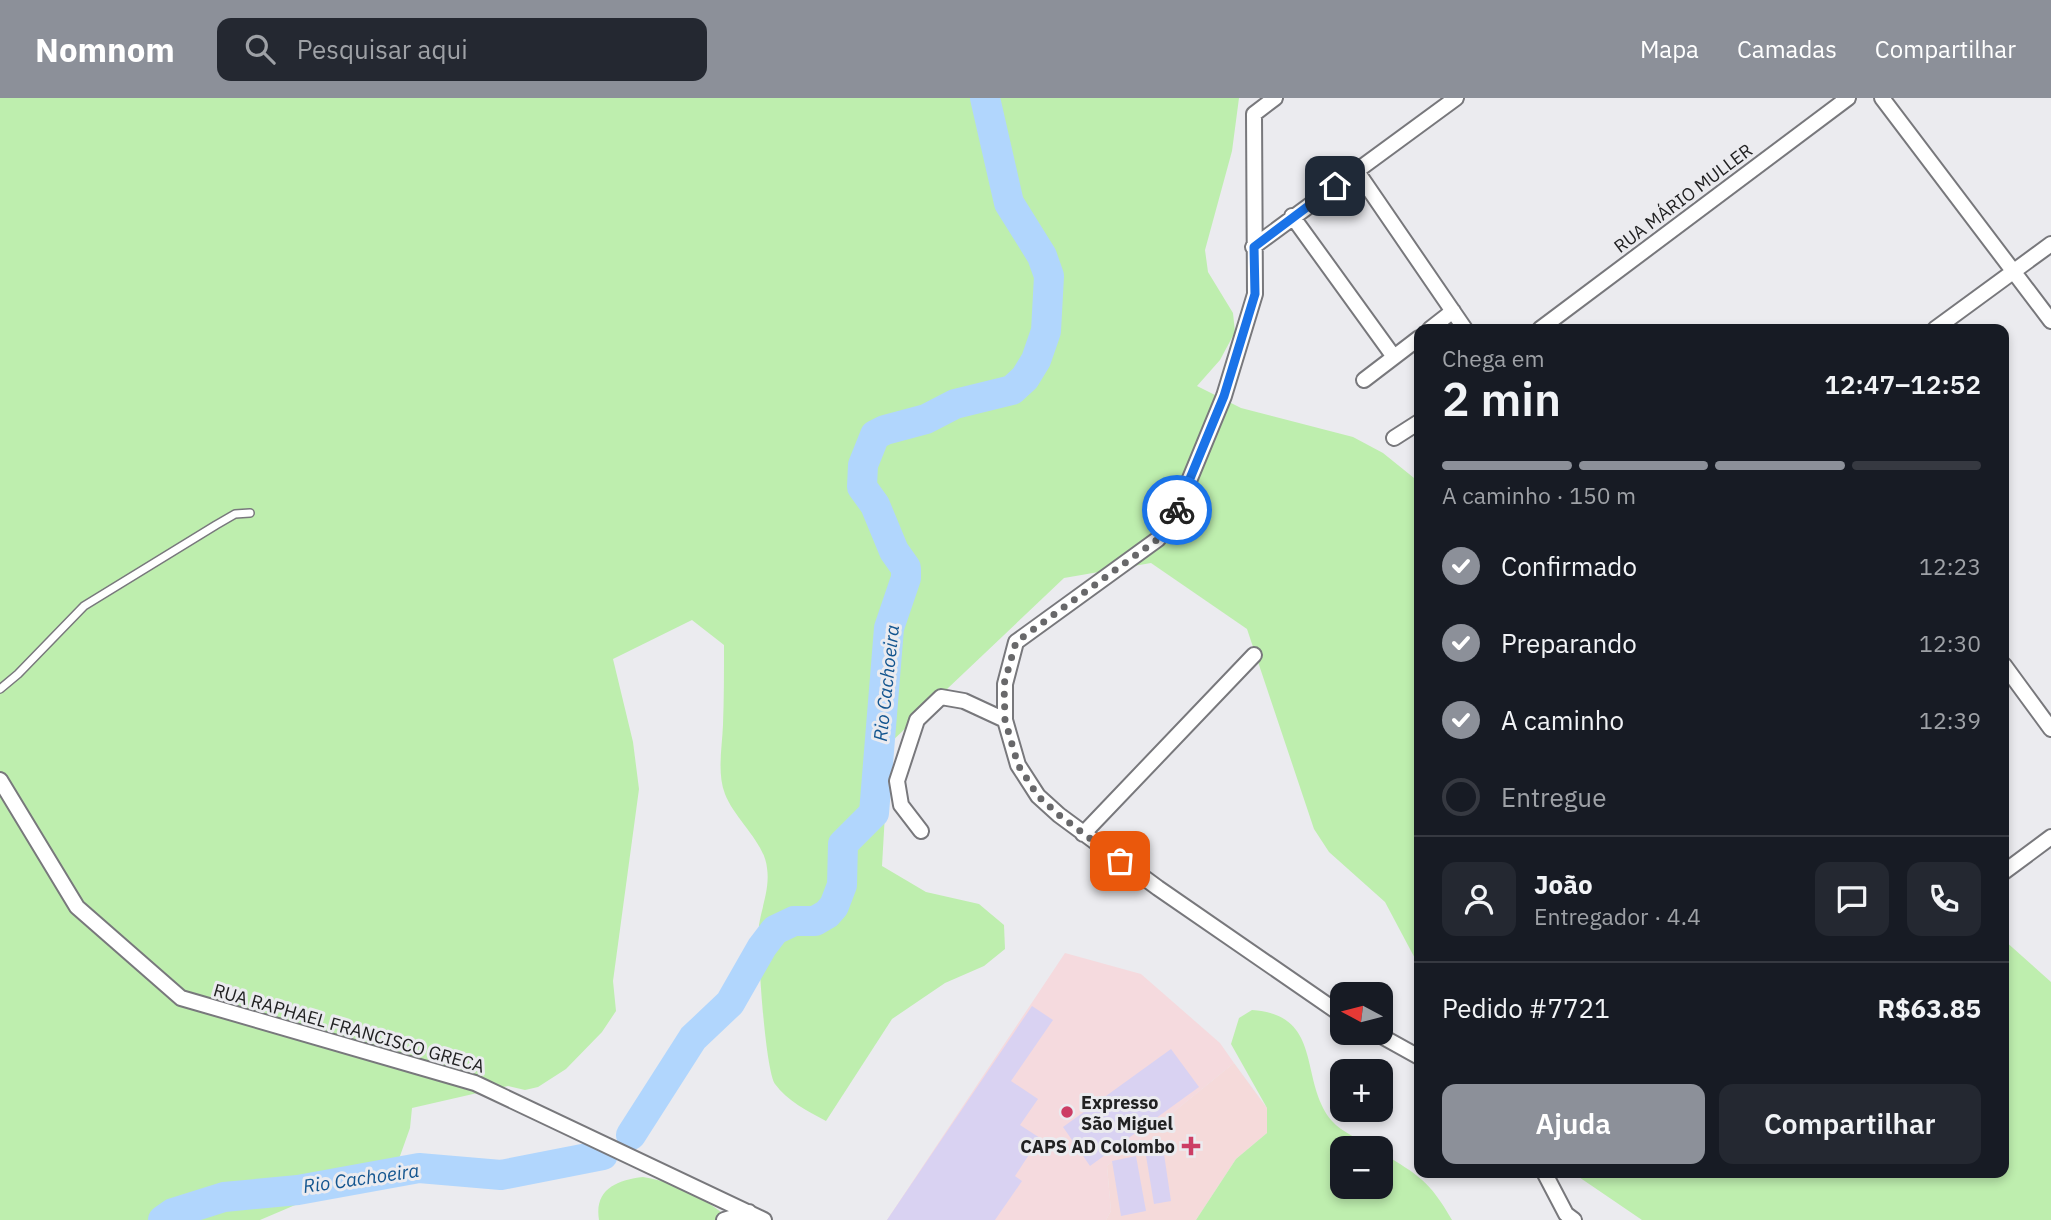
<!DOCTYPE html>
<html lang="pt">
<head>
<meta charset="utf-8">
<style>
	body { margin:0; font-family:"IBM Plex Sans",sans-serif; background:#242831; color:#f1f3f6; height:100vh; display:flex; flex-direction:column; font-size:26px; white-space:nowrap }
	* { box-sizing:border-box; margin:0 }
	p { font-size:23px; color:#9ea1a6 }
	.icon { flex:none; width:38px; height:38px; fill:none; stroke:currentColor; stroke-width:2; stroke-linecap:round; stroke-linejoin:round }
	.map { position:relative; flex:1; overflow:hidden }
	.sheet { position:absolute; left:1414px; top:226px; width:595px; height:854px; display:flex; flex-direction:column; background:#171b24; border-radius:14px; box-shadow:0 4px 10px #0003 }
	.sheet>* { flex:none }
	.needle { width:46px; rotate:277deg }
	.tools { position:absolute; left:1330px; top:884px; display:grid; gap:14px }
	.tools a { display:grid; place-items:center; width:63px; height:63px; border-radius:14px; background:#171b24; box-shadow:0 4px 10px #0003; font-size:35px }
	.pin { position:absolute; display:grid; place-items:center; width:60px; height:60px; color:#fff; margin:-30px; border-radius:14px; box-shadow:0 4px 10px #0006 }
	.courier { position:absolute; display:grid; place-items:center; width:70px; height:70px; margin:-35px; border:5px solid #1a73e8; border-radius:50%; background:#fff; color:#222; box-shadow:0 2px 9px #0007 }
	.headline em { font-style:normal; font-weight:600 }
	.headline div { display:flex; flex-direction:column-reverse }
	.headline { display:flex; align-items:center; justify-content:space-between; height:119px; padding:0 28px }
	h1 { font-size:46px; font-weight:600; line-height:52px }
	.bar { display:grid; grid-template-columns:repeat(4,1fr); gap:10px 7px; align-content:center; height:84px; padding:0 28px }
	.bar i { height:9px; border-radius:5px; background:#363941 }
	.bar .selected { background:#8c9099 }
	.bar p { grid-column:span 4 }
	.line { display:flex; align-items:center; gap:18px; padding:0 28px; border-top:2px solid #363941 }
	.line div { flex:1 }
	.round { display:grid; place-items:center; flex:none; width:74px; height:74px; border-radius:14px; background:#242831 }
	ol { padding:0 28px; list-style:none }
	li { display:flex; align-items:center; gap:21px; height:77px }
	li p { margin-inline-start:auto }
	li .icon { padding:7px; border-radius:50%; background:#8c9099; color:#fff; stroke-width:4 }
	li:last-child { color:#9ea1a6 }
	li i { width:38px; height:38px; border:4px solid #363941; border-radius:50% }
	.action { display:flex; gap:14px; margin-top:auto; padding:14px 28px }
	.action a { flex:1; height:80px; border-radius:14px; background:#8c9099; color:#fff; font-size:28px; font-weight:600; line-height:80px; text-align:center }
	.action a+a { background:#242831; color:#f1f3f6 }
	header { display:flex; align-items:center; gap:42px; box-sizing:border-box; height:98px; padding:0 35px; background:#8c9099; color:#fff }
	header strong { font-size:33px }
	nav { display:flex; gap:38px; margin-inline-start:auto; font-size:24px }
	.search { width:490px; height:63px; background:#242831; display:flex; align-items:center; gap:18px; box-sizing:border-box; padding:0 24px; border-radius:14px; color:#9ea1a6; font-size:26px }
	.map>svg:first-child { display:block }
</style>
</head>
<body>
<header>
<strong>Nomnom</strong>
<div class="search"><svg class="icon" aria-label="search" viewBox="0 0 24 24"><circle cx="10" cy="10" r="6"/><path d="M15 15l6 6"/></svg>Pesquisar aqui</div>
<nav><a>Mapa</a><a>Camadas</a><a>Compartilhar</a></nav>
</header>
<div class="map">
<svg width="2051" height="1122" viewBox="0 0 2051 1122">
	<rect width="100%" height="100%" fill="#ebebef"/>
	<path fill="#f5dade" d="M1065,855L1141,876L1220,945L1234,965L1107,1068L1111,1113L1106,1122H887Z"/>
	<path fill="#f5dada" d="M1234,965L1267,1010V1035L1236,1061L1196,1122H1106L1111,1113L1107,1068Z"/>
	<path fill="#beeeae" d="M0,0H1239L1232,53L1205,152L1208,174L1233,215L1235,234L1220,262L1197,288L1241,310L1353,339L1383,355L1419,384V868L1385,804L1329,754L1314,731L1247,531L1151,465L1064,480L889,646L882,768L926,794L979,806L1004,827L1005,851L984,868L945,885L892,921L826,1023C808,1013 787,1003 775,986C765,971 757,849 759,827C762,808 770,790 767,770C765,745 734,720 725,696C717,675 722,650 723,627C724,601 724,574 724,547L692,522L613,561L633,644L639,691L613,883L616,913L602,934L566,971L538,989L525,992L508,988L412,1010L410,1030L400,1058L392,1070L374,1085L344,1096L307,1102L260,1122H0Z
		M2004,842L2051,884V1122H1642L1573,1075L2004,1074Z
		M1252,912C1325,917 1298,983 1332,1023C1341,1034 1362,1042 1374,1050H1342V1088H1381V1054C1419,1078 1429,1082 1452,1122H1196L1236,1061L1267,1035V1010L1231,946L1239,920Z
		M643,1079C680,1085 703,1099 731,1122H599C594,1092 616,1082 643,1079Z"/>
	<g fill="none" stroke-linecap="round" stroke-linejoin="round">
		<path stroke="#b1d6fd" stroke-width="30" d="M631,1037L693,940L730,905L762,849L775,832L794,823H815L827,816L834,808L842,787L843,746L874,715L889,530L906,480V470L894,453L875,407L862,389L863,367L875,337L885,332L926,321L955,306L1012,292L1025,280L1036,262L1046,233L1049,178L1042,158L1009,105L985,0
			M163,1122L173,1115L224,1099L298,1092L419,1070L501,1077L603,1057"/>
	</g>
	<path fill="#d9d2f2" d="M1032,908L1053,922L1011,983L1038,1001L1020,1027L1040,1040L1015,1078L1022,1083L995,1122H887Z
		M1171,951L1199,989L1090,1068L1063,1029Z
		M1164,1056L1171,1103L1154,1106L1146,1058Z
		M1136,1058L1146,1113L1121,1118L1112,1063Z"/>
	<g fill="none" stroke-linecap="round" stroke-linejoin="round">
		<g stroke="#78787c" stroke-width="10">
			<path id="lane" d="M0,591L18,576L84,508L216,427L235,416L250,415"/>
		</g>
		<g stroke="#78787c" stroke-width="18">
			<path id="street" d="M1275,0L1254,16L1255,196L1224,298L1177,412L1158,441L1016,544L1005,586V622L1018,667L1038,698L1059,717L1158,790L1342,917
				M1882,0L2051,223
				M1356,72L1465,231
				M1292,118L1394,259
				M1253,149L1456,0
				M1430,231L1453,213
				M1540,231L1848,0
				M1935,231L2051,146
				M1364,282L1419,240
				M1394,340L1419,324
				M2004,567L2051,631
				M0,682L77,809L181,900L475,985L764,1122
				M921,733L901,707L897,683L917,622L941,599L964,603L1005,622
				M1083,736L1254,557
				M2004,774L2051,739
				M1374,934L1419,959
				M1544,1074L1566,1116L1574,1122
				M724,1122L749,1114"/>
		</g>
		<use href="#lane" stroke="#fff" stroke-width="7"/>
		<use href="#street" stroke="#fff" stroke-width="14"/>
	</g>
	<g fill="none" stroke-linecap="round" stroke-linejoin="round">
		<path stroke="#68686a" stroke-width="7" stroke-dasharray="0 12.6" d="M1120,763L1059,717L1038,698L1018,667L1005,622L1004,586L1016,544L1158,441L1177,412"/>
		<path stroke="#1a73e8" stroke-width="9" d="M1177,412L1224,298L1255,196L1254,149L1335,88"/>
	</g>
	<g fill="#cc3d65" stroke="#ebebef" stroke-width="2.5">
		<circle cx="1067" cy="1014" r="7"/>
		<path d="M1187.5 1037.5h7v7h7v7h-7v7h-7v-7h-7v-7h7z"/>
	</g>
	<g text-anchor="middle" dominant-baseline="central" stroke-width="6" stroke-linejoin="round" paint-order="stroke">
		<g font-size="18" fill="#212122" stroke="#ebebef">
			<text transform="translate(1683 100) rotate(-37)">RUA MÁRIO MULLER</text>
			<text transform="translate(349 930) rotate(16)">RUA RAPHAEL FRANCISCO GRECA</text>
		</g>
		<g font-size="18" font-weight="bold" fill="#212122" stroke="#ebebef" text-anchor="start">
			<text x="1081" y="1004">Expresso<tspan x="1081" dy="21">São Miguel</tspan></text>
			<text x="1175" y="1048" text-anchor="end">CAPS AD Colombo</text>
		</g>
		<g font-size="19" font-style="italic" fill="#13558f" stroke="#ebebef">
			<text transform="translate(886 585) rotate(-84)">Rio Cachoeira</text>
			<text transform="translate(361 1080) rotate(-8)">Rio Cachoeira</text>
		</g>
	</g>
</svg>
<div class="tools">
<a><svg class="needle" viewBox="-14 -14 28 28"><path d="M0-13l5 13h-10z" fill="#e53935"/><path d="M0 13l5-13h-10z" fill="#9ea1a6"/></svg></a>
<a>+</a>
<a>−</a>
</div>
<div class="pin" style="left:1120px;top:763px;background:#ea580c"><svg class="icon" aria-label="bag" viewBox="0 0 24 24"><path d="M5 8h14l-1 12H6zM9 8a3 3 0 0 1 6 0"/></svg></div>
<div class="pin" style="left:1335px;top:88px;background:#1f2937"><svg class="icon" aria-label="home" viewBox="0 0 24 24"><path d="M3 11l9-7 9 7M6 9v11h12V9"/></svg></div>
<div class="courier" style="left:1177px;top:412px"><svg class="icon" aria-label="bike" viewBox="0 0 24 24"><circle cx="6" cy="16" r="4"/><circle cx="18" cy="16" r="4"/><path d="M6 16l4-8h5l3 8M10 8l3 8H6M13 5h3"/></svg></div>
<section class="sheet">
<div class="headline"><div><h1>2 min</h1><p>Chega em</p></div><em>12:47–12:52</em></div>
<div class="bar"><i class="selected"></i><i class="selected"></i><i class="selected"></i><i></i><p>A caminho · 150 m</p></div>
<ol>
<li><svg class="icon" aria-label="check" viewBox="0 0 24 24"><path d="M5 12l5 5 9-10"/></svg>Confirmado<p>12:23</p></li>
<li><svg class="icon" aria-label="check" viewBox="0 0 24 24"><path d="M5 12l5 5 9-10"/></svg>Preparando<p>12:30</p></li>
<li><svg class="icon" aria-label="check" viewBox="0 0 24 24"><path d="M5 12l5 5 9-10"/></svg>A caminho<p>12:39</p></li>
<li><i></i>Entregue</li>
</ol>
<div class="line" style="height:126px"><a class="round"><svg class="icon" aria-label="person" viewBox="0 0 24 24"><circle cx="12" cy="8" r="4"/><path d="M4 21q1-7 8-7t8 7"/></svg></a><div><b>João</b><p>Entregador · 4.4</p></div><a class="round"><svg class="icon" aria-label="chat" viewBox="0 0 24 24"><path d="M4 5h16v11H9l-5 4z"/></svg></a><a class="round"><svg class="icon" aria-label="phone" viewBox="0 0 24 24"><path d="M5 4h4l2 5-3 2q2 4 5 5l2-3 5 2v4C11 20 4 13 5 4z"/></svg></a></div>
<div class="line" style="height:91px"><div>Pedido #7721</div><b>R$63.85</b></div>
<div class="action"><a>Ajuda</a><a>Compartilhar</a></div>
</section>
</div>
</body>
</html>
